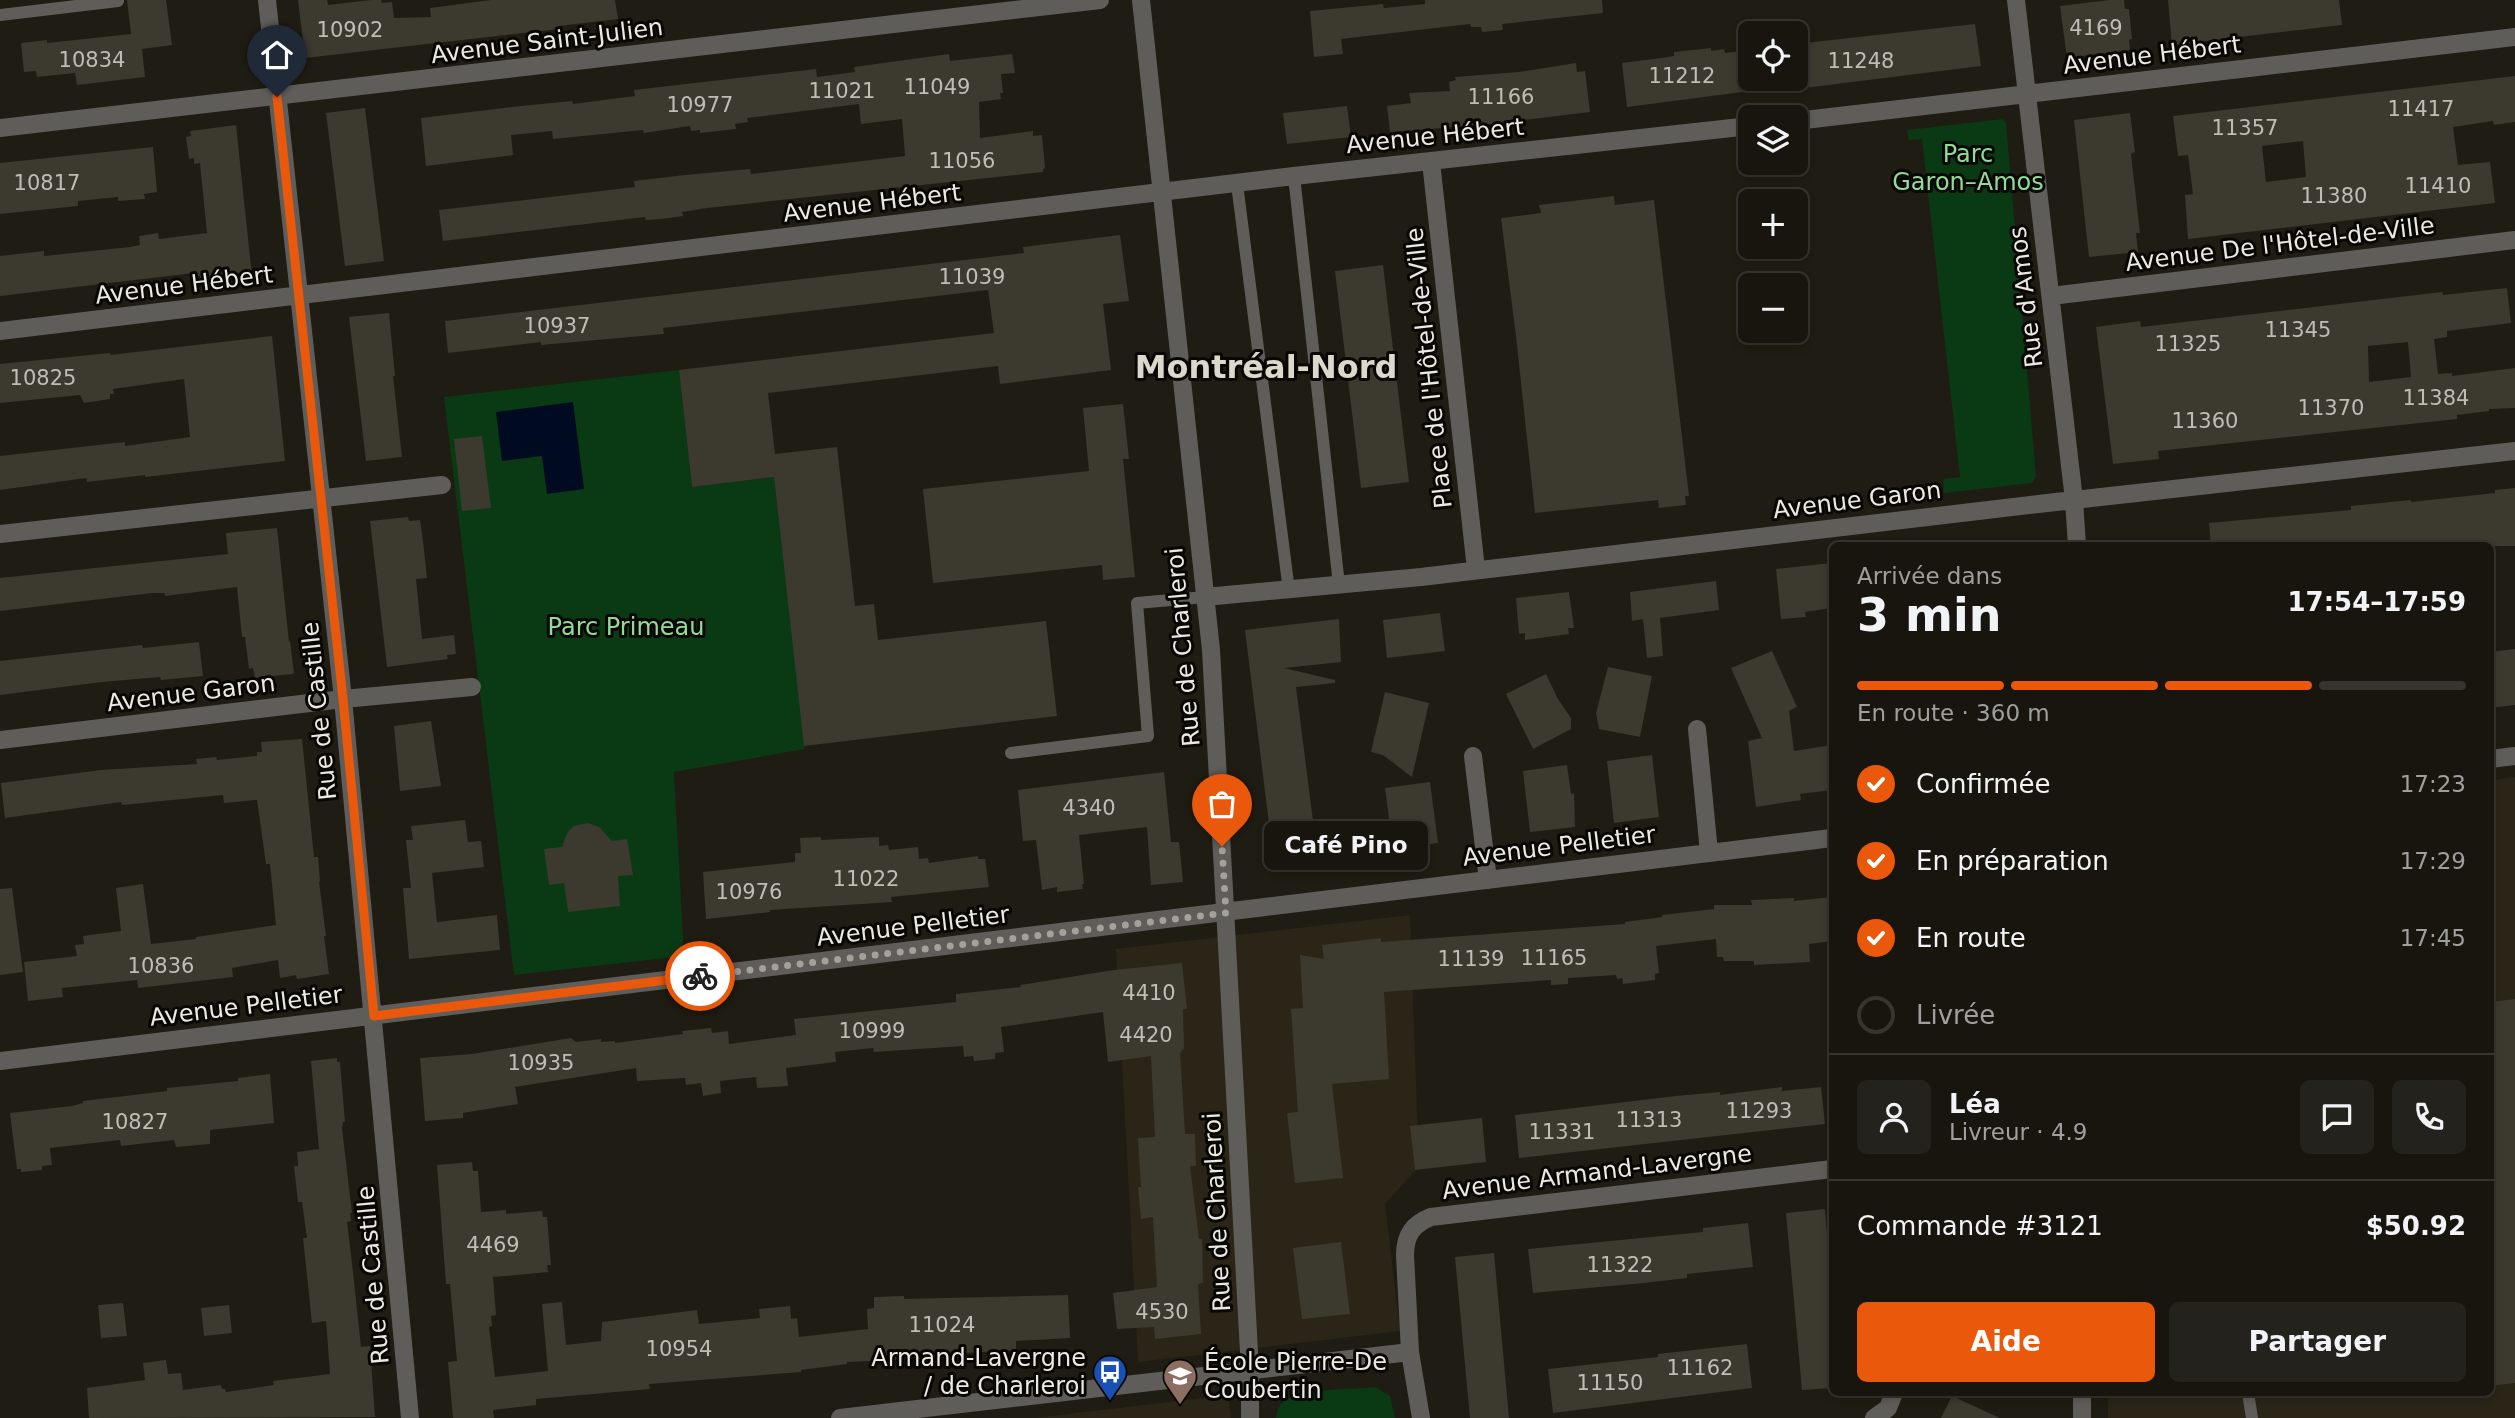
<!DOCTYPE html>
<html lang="fr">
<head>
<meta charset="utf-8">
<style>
	body { margin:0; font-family:"DejaVu Sans",sans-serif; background:#24221c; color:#f1f3f6; height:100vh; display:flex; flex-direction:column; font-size:26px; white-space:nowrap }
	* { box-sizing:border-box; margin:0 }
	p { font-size:23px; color:#9e9f9e }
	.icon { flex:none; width:38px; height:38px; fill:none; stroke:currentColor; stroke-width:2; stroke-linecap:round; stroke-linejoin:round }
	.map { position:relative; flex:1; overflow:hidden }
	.panel { position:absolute; left:1829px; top:542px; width:665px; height:854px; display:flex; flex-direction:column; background:#17150e; border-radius:10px; box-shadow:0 4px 10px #0003,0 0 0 2px #36342e }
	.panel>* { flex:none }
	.tools { position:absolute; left:1738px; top:21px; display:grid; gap:14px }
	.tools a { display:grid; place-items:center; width:70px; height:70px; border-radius:10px; background:#17150e; box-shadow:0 4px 10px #0003,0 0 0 2px #36342e; font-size:35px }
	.pin { position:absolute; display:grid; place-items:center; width:60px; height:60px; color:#fff; margin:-72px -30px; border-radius:50% 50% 50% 0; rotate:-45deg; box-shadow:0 0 7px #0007 }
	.pin .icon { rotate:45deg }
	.courier { position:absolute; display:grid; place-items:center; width:70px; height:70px; margin:-35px; border:5px solid #ea580c; border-radius:50%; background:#fff; color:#222; box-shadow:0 2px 9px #0007 }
	.bubble { position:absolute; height:49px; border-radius:10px; background:#17150e; box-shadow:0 4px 10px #0003,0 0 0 2px #36342e; font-size:23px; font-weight:700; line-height:49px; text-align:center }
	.head em { font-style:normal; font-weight:700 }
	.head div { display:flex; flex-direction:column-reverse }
	.head { display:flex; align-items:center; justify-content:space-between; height:119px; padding:0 28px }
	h1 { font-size:46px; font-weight:700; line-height:52px }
	.bar { display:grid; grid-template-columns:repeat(4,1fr); gap:10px 7px; align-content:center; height:84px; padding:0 28px }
	.bar i { height:9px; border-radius:5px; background:#36342e }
	.bar .selected { background:#ea580c }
	.bar p { grid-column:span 4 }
	.line { display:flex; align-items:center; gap:18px; padding:0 28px; border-top:2px solid #36342e }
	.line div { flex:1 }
	.round { display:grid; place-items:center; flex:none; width:74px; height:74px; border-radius:10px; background:#24221c }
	ol { padding:0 28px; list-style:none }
	li { display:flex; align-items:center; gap:21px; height:77px }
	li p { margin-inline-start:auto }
	li .icon { padding:7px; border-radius:50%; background:#ea580c; color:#fff; stroke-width:4 }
	li:last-child { color:#9e9f9e }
	li i { width:38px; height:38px; border:4px solid #36342e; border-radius:50% }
	.primary-button { display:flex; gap:14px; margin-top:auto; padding:14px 28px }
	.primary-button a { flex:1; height:80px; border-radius:10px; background:#ea580c; color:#fff; font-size:28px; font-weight:700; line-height:80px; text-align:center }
	.primary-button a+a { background:#24221c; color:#f1f3f6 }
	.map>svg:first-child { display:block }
</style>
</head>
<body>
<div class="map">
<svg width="2515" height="1418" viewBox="0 0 2515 1418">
	<rect width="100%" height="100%" fill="#1f1c13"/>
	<path fill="#2a2516" d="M2515,777V1418H2108V1393H2490V780Z
		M1410,915L1419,1166L1385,1204L1400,1331L1138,1362L1116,949Z
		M1228,1395L1231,1418H1034Z"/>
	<path fill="#0a3a13" d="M2003,119L2006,123L2036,477L2032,483L1944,493L1943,479L1960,477L1922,139L1909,140L1907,130Z
		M679,370L692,487L774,477L805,749L674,772L684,956L514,975L444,397Z
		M1375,1387L1390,1396L1395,1418H1276C1277,1412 1278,1407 1282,1403C1295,1389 1355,1389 1375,1387Z"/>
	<path fill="#000a21" d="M573,402L584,489L547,494L542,456L502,461L496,412Z"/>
	<path fill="#3c392f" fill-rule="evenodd" d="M127,0H166L172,45L142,49L145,77L77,85L75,73L37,77L36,71L24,72L21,43L47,40V43L131,34Z
		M298,0H327L328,5L371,0H381L382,3L392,2L394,18L431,17L430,8L491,0H615L618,19L559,26V29L305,58Z
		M1425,0H1602L1603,13L1502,24L1503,30L1482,32L1481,27H1471L1470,24L1341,39L1343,54L1314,57L1310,11L1383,4L1384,8L1425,4Z
		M2109,0H2124L2125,9H2129L2132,39L2129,40L2130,50L2067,58L2060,6Z
		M2168,0H2339L2342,25L2172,45Z
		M1975,24L1981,66L1796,89V44Z
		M1711,48V51L1724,49L1725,53L1750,50V91L1627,107L1622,63L1661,58L1674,56V52Z
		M949,54L950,61L1012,54L1015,73L1001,74L1003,93H1000L1001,99L979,102L980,138L1033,131V136L1042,135L1045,168L1043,169V172L707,208L682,212L683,216L662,219L646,220L645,217L443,241L439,210L635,187L634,181L685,175L750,169L751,174L905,156L902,119L861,124L859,104L747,118L748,122L735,124L736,129L700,133V130L691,131L690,126L644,133L643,130L553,139L552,131L511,135L513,155L426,166L421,118L521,106L572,101L573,104L635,96L634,90L816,69L817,77L855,72L854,67Z
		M1576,63L1577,72L1585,71L1590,112L1482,125L1390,132L1387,106L1411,103L1409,93L1450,91L1449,82L1456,80L1455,77L1519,72Z
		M2515,76V122L2494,125L2493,121L2453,127L2458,165L2490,162L2495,203L2188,239L2185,195L2193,194L2188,155L2178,156L2173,116ZM2303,141L2306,177L2266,182L2262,146Z
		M1347,106L1351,137L1287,144L1283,113Z
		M365,108L384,261L345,266L326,113Z
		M2130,113L2135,152L2131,154L2140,233H2136L2138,252L2089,257L2074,120Z
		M236,125L252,276L201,282L200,276L195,277L194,273L0,296V256L44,251V256L130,247L140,245L139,236L158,233L159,239L207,233L200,163L194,164V158L189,159L186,137L191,136L190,131Z
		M153,147L157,192L144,194L145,199L118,201V197L78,201V206L0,214V163Z
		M1614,196L1615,205L1654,200L1689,496H1685L1686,505L1659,508L1658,500L1535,513L1516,336L1501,218L1541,213L1539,205Z
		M1120,235L1129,301L1103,304L1111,370L1000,384L998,366L768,393L775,454L837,447L855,606L874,604L878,640L1046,621L1057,716L804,746L774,477L692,487L679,370L994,333L988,290L663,328L664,334L541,345V342L448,353L445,321L1024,253L1023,247Z
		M1383,265L1409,482L1361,488L1335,271Z
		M2507,288L2511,323L2447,331V337L2434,339L2438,374L2452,373V376L2515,368V408L2489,409V411L2457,415V419L2158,451L2159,459L2113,464L2096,327L2140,321L2141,327L2442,292L2443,295ZM2408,342L2411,377L2369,382L2368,346Z
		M389,313L395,376H393L402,457L366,461L349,317Z
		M272,336L285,461L145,477V475L87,482L86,478L0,490V456L125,442V446L190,437L184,379L113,389L114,394H110V399L84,403L80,395L0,403V364L110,353V355Z
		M1123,404L1129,459H1123L1135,577L1103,580L1102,565L933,583L923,489L1089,471L1083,408Z
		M482,436L491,508L462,511L454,439Z
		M2515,488V546H2211L2209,523L2351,510V506L2411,500V502L2495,493V490Z
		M408,517L409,521L420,520L423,541L427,578L416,579L422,639L454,635L456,654L447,655L448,659L387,667L370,521Z
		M277,528L289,642L290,641L294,673L292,674L255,678L253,668L249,669L245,637H242L237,587L165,596V593H152L0,611V578L228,554L226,533Z
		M1832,563V608L1805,612L1806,617L1781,619L1776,569Z
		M1716,581L1719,610L1660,618L1663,656L1647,658L1643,619L1632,621L1630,592Z
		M1569,592L1574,628H1568L1569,634L1525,640V633L1519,634L1516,598Z
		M1440,613L1445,651L1387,658L1383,620Z
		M1339,619L1341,662L1284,668L1335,680V683L1296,687L1313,821H1320L1325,857L1274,864L1245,630Z
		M199,642L203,676L161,680L160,677L102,682L0,695V661L142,645L143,648Z
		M2515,649V705L2490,708V652Z
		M1772,651L1797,707L1789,711L1794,751L1832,745V790L1800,794L1801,800L1756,807L1748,741L1762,738L1731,668Z
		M1608,667L1652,676L1640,737L1599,729L1596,713Z
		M1546,674L1558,699L1571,718V729L1533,749L1506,694Z
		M1385,692L1429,703L1412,777L1383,755L1371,752Z
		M431,721L441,786L400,791L394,726Z
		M302,739L314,857H318L320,882H319L326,936H324L329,974L297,979L296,975L280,978L278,960L232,968L233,977L138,988L137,980L62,988L63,997L28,1001L24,962L77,956L75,945L84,944L83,936L121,931L116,888L143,884L151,944L196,939V937L276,925L270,864H266L257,800L224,803L223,795L122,805L121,802L5,818L1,783L101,770L197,764L196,759L216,757L217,760L257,756V752H262L261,742Z
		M1652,755L1659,817L1614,823L1607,761Z
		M1567,765L1571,794L1574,793L1575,827L1530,832L1523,771Z
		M1164,772L1171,842H1179L1183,882L1151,885L1147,827L1079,835L1084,884H1082L1083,889L1057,892V887L1042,890L1036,840L1023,841L1018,790Z
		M1430,782L1438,843L1393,849L1385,788Z
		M465,820L468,842L481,841L484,867L432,873L437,922L497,915L500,950L409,959L403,888H411L406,840H413L411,826Z
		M588,823L599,827L612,841L627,839L633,875L618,876L620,906L568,912L564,883L549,885L544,849L562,847L567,833L574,826Z
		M821,837V840L879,837V846L888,845L889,850L918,847L919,859L928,858L929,863L978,856V859H985L989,887L891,897L892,902L770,910V912L706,919L703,872L795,862V853H801L800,838Z
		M12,888L23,972L0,975V889Z
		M1832,897V941L1809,944L1810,962L1754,965V961H1724L1723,957H1717L1716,939L1656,946L1659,973L1655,974V980L1623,984L1622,978L1617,979L1616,975L1568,978V984L1551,985V980L1384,992L1389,1079L1332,1084L1343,1178L1295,1183L1287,1113L1298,1112L1291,1009L1303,1008L1300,955L1324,959L1322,945L1381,938V942L1625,924V922L1662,917V915L1714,909V905H1752L1751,900L1794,898V901Z
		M1182,963L1187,1009H1183L1184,1048L1180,1053L1185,1134H1195L1196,1166H1190L1199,1239H1202L1203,1282L1198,1285L1201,1334L1155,1339L1154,1327L1117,1329L1113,1293L1157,1287L1153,1217L1141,1219L1138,1187H1141L1138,1138L1155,1137L1151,1056L1108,1062L1103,1012L1001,1027L1004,1052L995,1053V1059L974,1061L973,1056L964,1057L963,1046L874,1052L873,1048L835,1052L836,1062L786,1068L788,1086L757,1088L756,1077L720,1081L721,1093L703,1096L701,1083L686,1085L685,1078L637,1081L636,1068L515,1087L518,1104L463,1113V1118L425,1121L420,1058L472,1054L571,1038L576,1042L601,1039V1042L615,1041V1043L683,1034L682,1031L711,1028L712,1033L728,1031L729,1044L796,1035L794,1019L956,1002V994L1021,987L1020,985L1114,970Z
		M2515,999V1383L2490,1386V1017H2493L2491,1002Z
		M337,1058V1062H340L345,1122H343L342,1128L352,1213H350L351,1221L347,1222L352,1263L361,1347L370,1346L375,1417L89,1418L87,1388L145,1380L143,1363L166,1360L168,1374L181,1373L183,1390L221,1385L222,1389H225L226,1392L274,1385L273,1381L330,1374L326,1321L312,1323L303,1238H307L302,1202H298L294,1166H298L297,1152L319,1149L311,1061Z
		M270,1074L274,1123L210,1130V1144L176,1147L174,1140L121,1146L120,1140L50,1148L52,1165L42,1166V1170L21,1172V1169H17L10,1113L72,1106L83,1103V1101L167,1091V1088L238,1081V1078Z
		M1782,1087V1091L1821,1087L1825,1124L1519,1158L1515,1115L1676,1096L1720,1092V1095Z
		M1482,1118L1486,1162L1415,1170L1410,1126Z
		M472,1162L473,1171H478L481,1212L506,1210V1214L542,1211L543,1217H547L551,1265H547L548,1272L493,1277L496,1315L491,1316L492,1326L489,1327L495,1377L548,1371L542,1304L562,1302L566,1345L601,1341L602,1322L697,1310L699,1324L760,1318L759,1309L790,1306L791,1319L797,1318L799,1337L868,1329L867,1309L874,1308V1297L904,1296V1299L1068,1295L1070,1338L1016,1341V1350L965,1353V1357L847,1362V1364L801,1370V1372L649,1384L650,1389L536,1399V1405L493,1410L494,1418H453L448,1362L457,1361L450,1284H446L437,1165Z
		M1825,1209L1832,1294V1388L1802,1390L1786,1213Z
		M1748,1223L1753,1267L1687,1274V1278L1644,1283L1533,1293L1528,1249L1703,1232V1228Z
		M1341,1242L1350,1314L1302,1319L1293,1248Z
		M1494,1253L1509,1418H1470L1455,1257Z
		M123,1303L127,1336L101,1338L98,1305Z
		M229,1305L232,1333L204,1336L201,1308Z
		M1747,1344L1752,1388L1553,1413L1548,1369L1658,1357V1354Z
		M1952,1396L2000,1418H1941Z"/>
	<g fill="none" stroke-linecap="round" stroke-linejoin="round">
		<path stroke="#5f5d59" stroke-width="12" d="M0,15L118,1
			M1294,176L1339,585
			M1237,184L1289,591
			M1011,753L1148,736L1137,603L1205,597
			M2248,1393L2252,1418"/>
		<path stroke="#5f5d59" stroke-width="18" d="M267,0L343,699L410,1418
			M1141,0L1211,650L1250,1370V1418
			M2016,0L2074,500L2077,546
			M1796,121L2515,37
			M0,128L1100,0
			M1431,162L1476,569
			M2051,296L2515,240
			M0,331L1294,176L1750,126
			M0,534L442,485
			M1205,597L1421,577L2047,503L2515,451
			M1697,729L1709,852
			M0,740L343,699L472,687
			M1473,756L1488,880
			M2490,759L2515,756
			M0,1061L1832,838
			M2082,1393V1418
			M840,1418L1410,1352
			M1421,1418L1410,1352L1405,1255C1405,1235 1413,1224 1431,1217L1832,1169
			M1874,1418L1888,1408L1894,1393"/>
	</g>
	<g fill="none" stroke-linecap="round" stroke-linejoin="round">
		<path stroke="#a4a19a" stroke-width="7" stroke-dasharray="0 12.6" d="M700,976L1226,913L1222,846"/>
		<path stroke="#ea580c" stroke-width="9" d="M277,97L343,699L374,1016L700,976"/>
	</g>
	<defs>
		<g id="bus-pin" transform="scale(1.75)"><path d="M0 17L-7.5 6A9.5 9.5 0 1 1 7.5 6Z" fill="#1a4fb4" stroke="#080704"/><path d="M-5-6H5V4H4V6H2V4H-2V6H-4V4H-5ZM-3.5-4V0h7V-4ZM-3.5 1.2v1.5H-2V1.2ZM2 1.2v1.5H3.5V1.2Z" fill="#fff"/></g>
		<g id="school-pin" transform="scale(1.75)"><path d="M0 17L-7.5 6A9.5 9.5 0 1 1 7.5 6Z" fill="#8d6e63" stroke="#080704"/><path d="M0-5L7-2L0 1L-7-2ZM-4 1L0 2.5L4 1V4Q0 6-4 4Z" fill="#fff"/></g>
	</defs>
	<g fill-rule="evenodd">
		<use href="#bus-pin" x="1110" y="1372"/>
		<use href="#school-pin" x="1180" y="1376"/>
	</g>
	<g text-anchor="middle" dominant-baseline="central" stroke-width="6" stroke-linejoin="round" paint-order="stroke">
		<g font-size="21" fill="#bfbdb6">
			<text x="2096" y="28">4169</text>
			<text x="350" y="30">10902</text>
			<text x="92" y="60">10834</text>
			<text x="1861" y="61">11248</text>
			<text x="1682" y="76">11212</text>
			<text x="937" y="87">11049</text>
			<text x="842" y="91">11021</text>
			<text x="1501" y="97">11166</text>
			<text x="700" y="105">10977</text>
			<text x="2421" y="109">11417</text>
			<text x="2245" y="128">11357</text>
			<text x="962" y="161">11056</text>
			<text x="47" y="183">10817</text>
			<text x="2438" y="186">11410</text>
			<text x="2334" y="196">11380</text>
			<text x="972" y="277">11039</text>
			<text x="557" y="326">10937</text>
			<text x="2298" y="330">11345</text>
			<text x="2188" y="344">11325</text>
			<text x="43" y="378">10825</text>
			<text x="2436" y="398">11384</text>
			<text x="2331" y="408">11370</text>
			<text x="2205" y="421">11360</text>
			<text x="1089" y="808">4340</text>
			<text x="866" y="879">11022</text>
			<text x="749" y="892">10976</text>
			<text x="1554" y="958">11165</text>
			<text x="1471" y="959">11139</text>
			<text x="161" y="966">10836</text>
			<text x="1149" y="993">4410</text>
			<text x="872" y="1031">10999</text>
			<text x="1146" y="1035">4420</text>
			<text x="541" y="1063">10935</text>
			<text x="1759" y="1111">11293</text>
			<text x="1649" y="1120">11313</text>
			<text x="135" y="1122">10827</text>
			<text x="1562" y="1132">11331</text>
			<text x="493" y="1245">4469</text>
			<text x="1620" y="1265">11322</text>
			<text x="1162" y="1312">4530</text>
			<text x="942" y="1325">11024</text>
			<text x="679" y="1349">10954</text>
			<text x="1700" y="1368">11162</text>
			<text x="1610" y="1383">11150</text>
		</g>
		<g font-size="24" fill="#ebe9e3" stroke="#080704">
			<text transform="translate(547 41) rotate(-7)">Avenue Saint-Julien</text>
			<text transform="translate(2152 55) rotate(-7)">Avenue Hébert</text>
			<text transform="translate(1435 136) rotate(-6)">Avenue Hébert</text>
			<text transform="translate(872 203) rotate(-7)">Avenue Hébert</text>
			<text transform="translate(2280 244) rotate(-7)">Avenue De l'Hôtel-de-Ville</text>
			<text transform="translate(184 285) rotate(-7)">Avenue Hébert</text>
			<text transform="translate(2026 297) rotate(-97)">Rue d'Amos</text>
			<text transform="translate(1429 368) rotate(-96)">Place de l'Hôtel-de-Ville</text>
			<text transform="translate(1857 500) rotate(-7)">Avenue Garon</text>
			<text transform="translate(1183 647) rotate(-95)">Rue de Charleroi</text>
			<text transform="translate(191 693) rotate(-7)">Avenue Garon</text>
			<text transform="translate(319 711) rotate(-96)">Rue de Castille</text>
			<text transform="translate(1559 846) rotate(-7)">Avenue Pelletier</text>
			<text transform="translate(913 926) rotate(-7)">Avenue Pelletier</text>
			<text transform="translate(246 1006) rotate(-7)">Avenue Pelletier</text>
			<text transform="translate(1597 1172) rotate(-7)">Avenue Armand-Lavergne</text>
			<text transform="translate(1217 1212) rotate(-93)">Rue de Charleroi</text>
			<text transform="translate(373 1275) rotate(-95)">Rue de Castille</text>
		</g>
		<g font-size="24" fill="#92db97" stroke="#080704">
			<text x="1968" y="154">Parc<tspan x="1968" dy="28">Garon–Amos</tspan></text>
			<text x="626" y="627">Parc Primeau</text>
		</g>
		<g font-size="24" fill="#ebe9e3" stroke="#080704" text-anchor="end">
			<text x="1086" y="1358">Armand-Lavergne<tspan x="1086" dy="28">/ de Charleroi</tspan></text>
			<text x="1204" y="1362" text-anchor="start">École Pierre-De<tspan x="1204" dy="28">Coubertin</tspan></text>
		</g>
		<g font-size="32" font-weight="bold" fill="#dcd8cc" stroke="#080704">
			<text x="1266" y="367">Montréal-Nord</text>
		</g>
	</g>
</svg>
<div class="tools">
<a><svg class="icon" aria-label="locate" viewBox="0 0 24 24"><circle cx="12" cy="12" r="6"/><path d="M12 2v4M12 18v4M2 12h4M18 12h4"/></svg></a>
<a><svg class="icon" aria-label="layers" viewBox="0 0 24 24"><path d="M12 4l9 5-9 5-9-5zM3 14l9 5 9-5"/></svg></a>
<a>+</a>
<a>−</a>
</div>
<div class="pin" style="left:1222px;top:846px;background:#ea580c"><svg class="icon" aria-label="bag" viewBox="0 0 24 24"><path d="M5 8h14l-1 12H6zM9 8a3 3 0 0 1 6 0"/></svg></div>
<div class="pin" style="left:277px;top:97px;background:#1f2937"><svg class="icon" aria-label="home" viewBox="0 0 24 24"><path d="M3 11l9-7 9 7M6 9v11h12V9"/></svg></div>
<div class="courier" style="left:700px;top:976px"><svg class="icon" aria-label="bike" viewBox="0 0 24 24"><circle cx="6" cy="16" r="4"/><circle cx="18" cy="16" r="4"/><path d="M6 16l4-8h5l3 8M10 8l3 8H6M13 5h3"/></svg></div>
<div class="bubble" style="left:1264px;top:821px;width:164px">Café Pino</div>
<section class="panel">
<div class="head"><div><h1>3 min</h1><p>Arrivée dans</p></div><em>17:54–17:59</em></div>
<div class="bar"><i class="selected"></i><i class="selected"></i><i class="selected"></i><i></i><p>En route · 360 m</p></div>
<ol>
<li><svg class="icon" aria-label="check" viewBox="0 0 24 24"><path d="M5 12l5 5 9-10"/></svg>Confirmée<p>17:23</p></li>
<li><svg class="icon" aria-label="check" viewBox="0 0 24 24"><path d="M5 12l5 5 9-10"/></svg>En préparation<p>17:29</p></li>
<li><svg class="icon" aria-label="check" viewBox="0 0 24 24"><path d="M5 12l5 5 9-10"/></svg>En route<p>17:45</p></li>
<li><i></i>Livrée</li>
</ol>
<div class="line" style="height:126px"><a class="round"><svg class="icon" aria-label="person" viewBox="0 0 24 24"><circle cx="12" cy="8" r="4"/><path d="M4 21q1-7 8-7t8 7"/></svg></a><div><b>Léa</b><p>Livreur · 4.9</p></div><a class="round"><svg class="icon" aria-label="chat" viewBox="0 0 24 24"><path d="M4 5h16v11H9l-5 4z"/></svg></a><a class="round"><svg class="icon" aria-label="phone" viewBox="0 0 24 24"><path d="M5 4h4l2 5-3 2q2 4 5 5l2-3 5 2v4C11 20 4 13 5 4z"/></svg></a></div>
<div class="line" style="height:91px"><div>Commande #3121</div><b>$50.92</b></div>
<div class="primary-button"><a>Aide</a><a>Partager</a></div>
</section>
</div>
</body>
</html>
